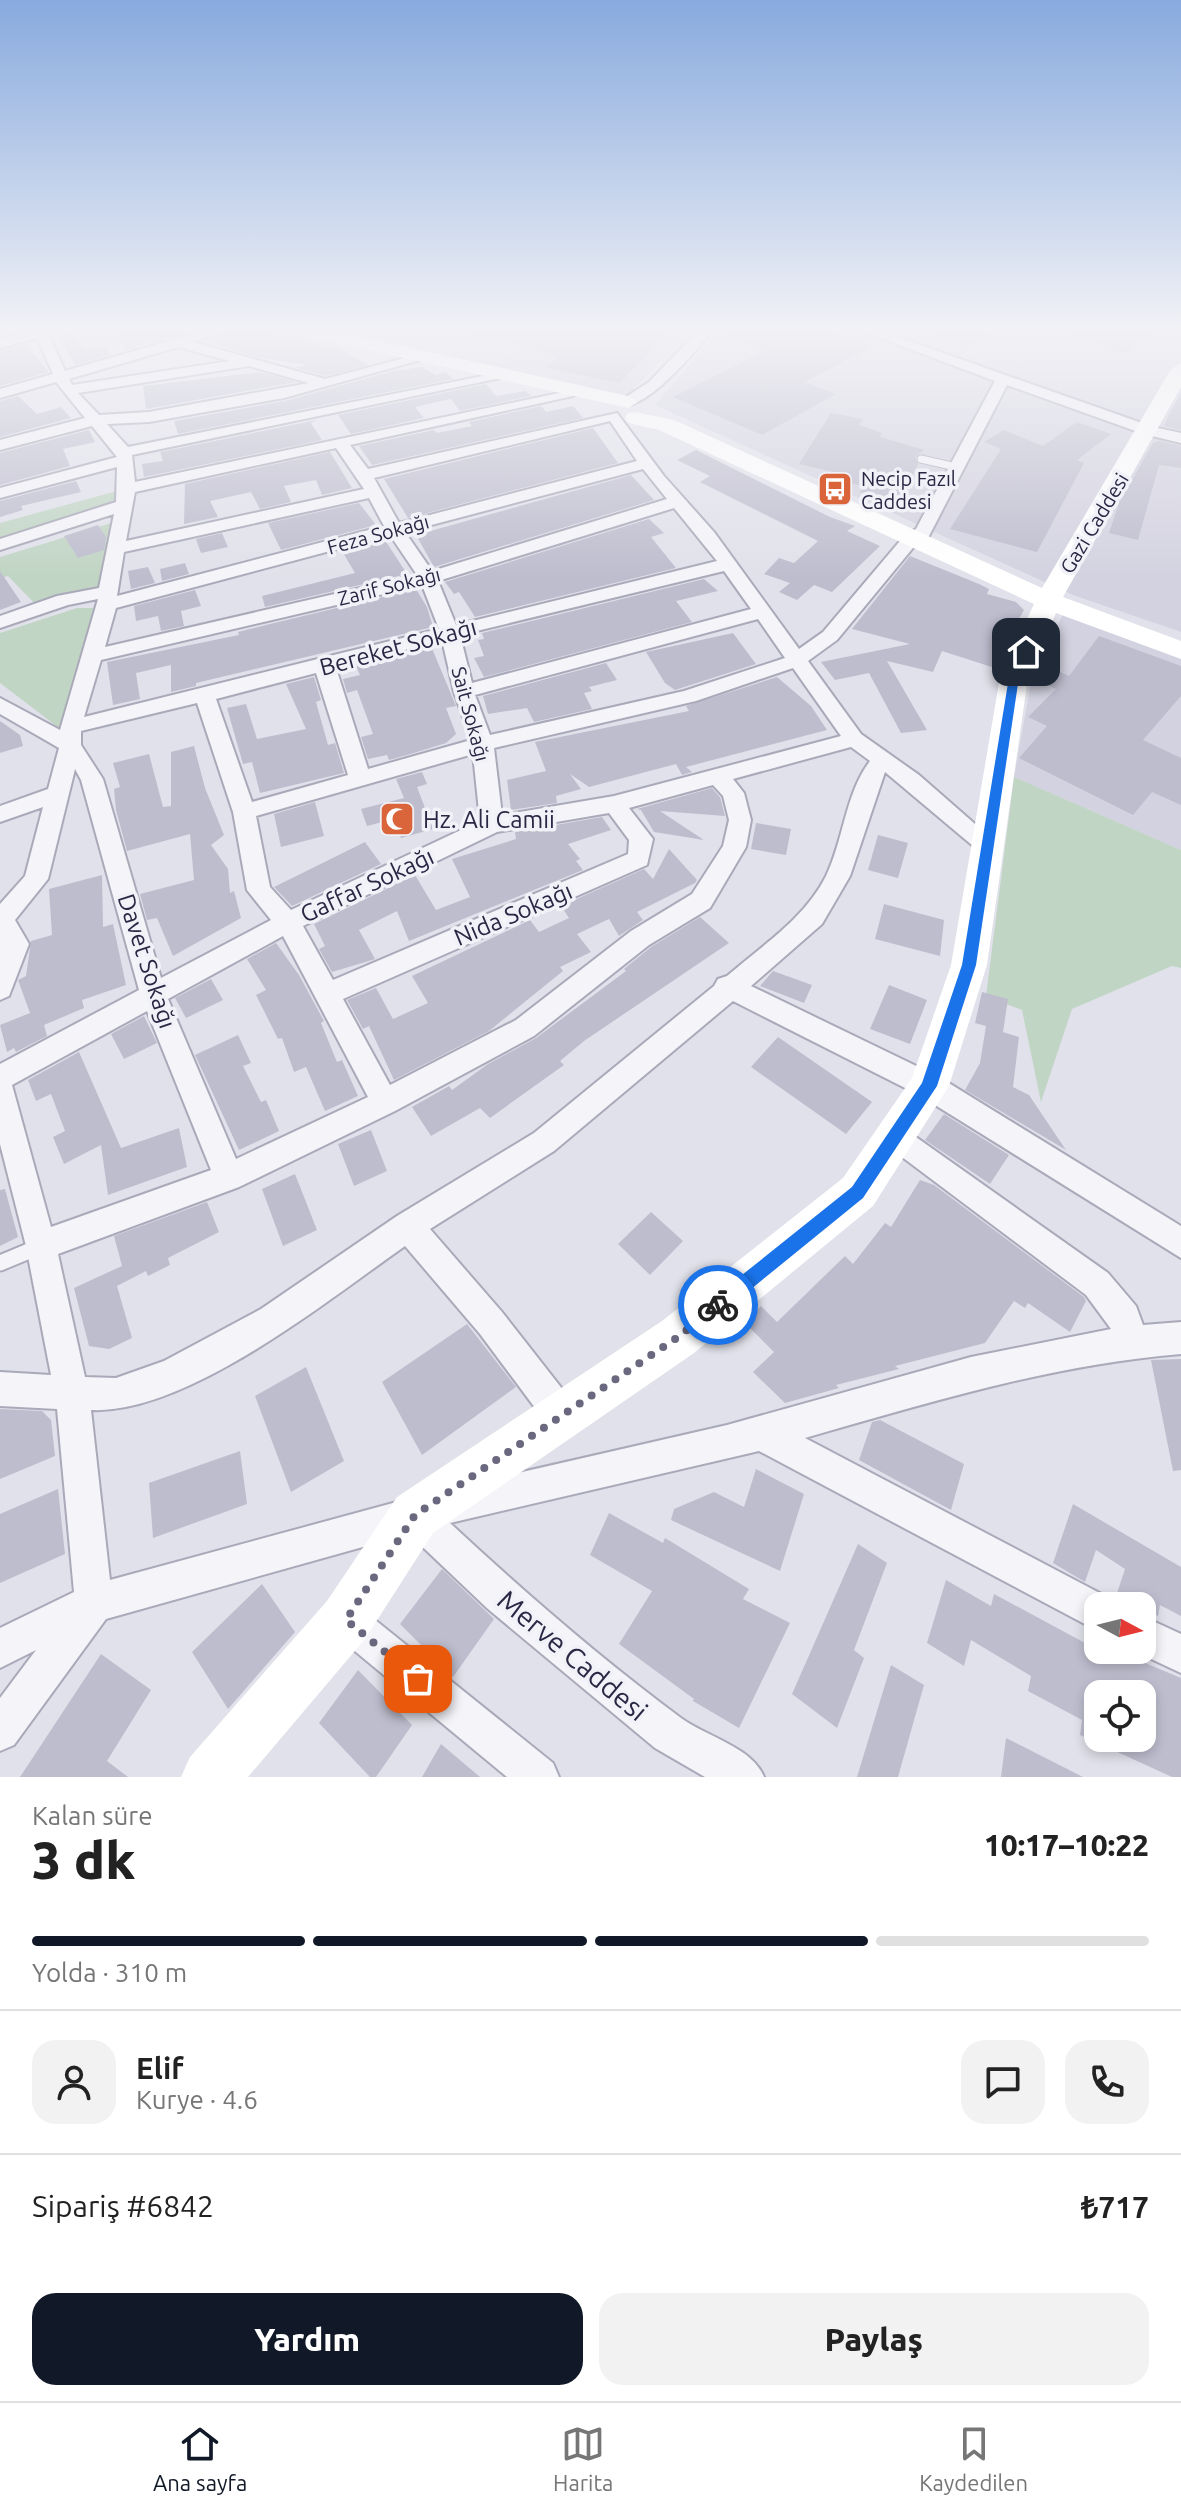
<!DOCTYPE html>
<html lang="tr">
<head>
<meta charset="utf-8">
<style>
	body { margin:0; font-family:Ubuntu,sans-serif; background:#f2f2f2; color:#222; height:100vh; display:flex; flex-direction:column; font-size:30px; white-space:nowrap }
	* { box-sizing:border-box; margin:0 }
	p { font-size:26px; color:#767676 }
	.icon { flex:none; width:44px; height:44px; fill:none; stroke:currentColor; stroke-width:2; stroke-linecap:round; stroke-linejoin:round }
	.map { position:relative; height:1777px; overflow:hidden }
	.side { display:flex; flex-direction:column; background:#fff; flex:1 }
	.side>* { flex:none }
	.needle { width:52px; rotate:97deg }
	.tools { position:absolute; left:1084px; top:1592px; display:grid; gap:16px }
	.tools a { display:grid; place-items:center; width:72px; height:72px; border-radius:16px; background:#fff; box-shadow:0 4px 12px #0003; font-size:40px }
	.pin { position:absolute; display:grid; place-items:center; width:68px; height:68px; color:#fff; margin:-34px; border-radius:16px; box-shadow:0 4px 12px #0006 }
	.courier { position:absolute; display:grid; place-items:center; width:80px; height:80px; margin:-40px; border:6px solid #1a73e8; border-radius:50%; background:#fff; color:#222; box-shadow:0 2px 10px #0007 }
	.headline em { font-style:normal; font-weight:800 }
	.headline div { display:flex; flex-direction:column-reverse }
	.headline { display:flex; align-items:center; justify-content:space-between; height:136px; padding:0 32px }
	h1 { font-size:52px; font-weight:800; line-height:60px }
	.bar { display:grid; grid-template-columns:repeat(4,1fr); gap:12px 8px; align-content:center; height:96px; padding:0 32px }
	.bar i { height:10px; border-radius:6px; background:#e0e0e0 }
	.bar .active { background:#111827 }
	.bar p { grid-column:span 4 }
	.line { display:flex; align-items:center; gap:20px; padding:0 32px; border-top:2px solid #e0e0e0 }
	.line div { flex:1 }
	.round { display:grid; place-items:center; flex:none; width:84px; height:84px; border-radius:24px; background:#f2f2f2 }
	.button { display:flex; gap:16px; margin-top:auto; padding:16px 32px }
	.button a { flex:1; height:92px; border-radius:24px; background:#111827; color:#fff; font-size:32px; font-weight:800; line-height:92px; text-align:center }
	.button a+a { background:#f2f2f2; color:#222 }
	.dock { display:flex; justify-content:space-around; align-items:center; height:112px; border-top:2px solid #e0e0e0; background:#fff; font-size:22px; color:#767676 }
	.dock a { display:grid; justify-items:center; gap:4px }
	.dock .active { color:#111827 }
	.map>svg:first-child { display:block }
</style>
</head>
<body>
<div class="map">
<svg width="1181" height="1777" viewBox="0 0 1181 1777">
	<rect width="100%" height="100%" fill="#e1e1eb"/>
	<path fill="#d3d2e0" d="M323,329H690L626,397Z
		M720,329H1181V632L1073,595L655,405Z
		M1063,614L1181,657V850L1014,777L1032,677Z"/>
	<path fill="#c1d5c4" d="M124,489L117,506L0,542V523Z
		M118,521L105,592L39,608L8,576L0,578V557Z
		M77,608H103L63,731L0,683V633Z
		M1014,777L1181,850V968L1172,966L1072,1009L1041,1102L1022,1010L986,996Z"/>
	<path fill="#bebdce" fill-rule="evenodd" d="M66,329L85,349L107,345L110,355L75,365L58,334Z
		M111,329H200L125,350Z
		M234,329H274L275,338L288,335L314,342L320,347L335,346L368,365L325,376L294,367L308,365L256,357L205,341Z
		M472,329H670L620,383L546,368L559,356L472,335Z
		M717,329H827L873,346L805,382L836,394L762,435L673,397L764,351L716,332Z
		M920,329H1000L967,348Z
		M1058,329H1164L1122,354Z
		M25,344L49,372L0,386V351Z
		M422,367L436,375L446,372L453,379L178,434L174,421L285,401L393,371Z
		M260,372L296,382L146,409L143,386Z
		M486,384L496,396L526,391L531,396L460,411L451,399L415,407L424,418L351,434L338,415Z
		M1181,393V430L1164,426L1168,417Z
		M18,396L37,414L61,407L71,418L0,437V401Z
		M541,406L546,412L573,406L583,418L372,465L359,446L434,430L437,433L472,426L469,422Z
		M831,413L863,419L859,425L882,433L880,437L924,450L915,457L918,464L897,507L876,503L879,496L860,492L864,486L829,479L834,472L799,464Z
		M317,420L311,423L322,440L144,477L142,464L163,461L160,452Z
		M1077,422L1111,434L1077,460L1084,463L1037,552L950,529L1001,449L984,442L1004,430L1043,446Z
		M593,428L618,463L408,518L384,479Z
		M89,430L95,442L63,449L70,466L0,485V453Z
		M1159,441L1181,446V468L1159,465L1138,540L1109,533L1119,503L1153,443Z
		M696,450L830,517L855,526L847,531L880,546L832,592L814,585L797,600L779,592L790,583L764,574L779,558L794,563L818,541L700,482L710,476L677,460Z
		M330,452L352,488L322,495L316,480L284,486L291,502L260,509L251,492L210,501L218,517L184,524L185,484Z
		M631,475L654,500L434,567L416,535Z
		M76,481L81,492L21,506L23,510L0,517V501Z
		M359,503L376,525L281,550L268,523Z
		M649,519L664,533L651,537L676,568L475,617L459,592L454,594L445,582Z
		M98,525L106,537L104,550L78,558L64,536Z
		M222,533L228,547L201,553L196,539Z
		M385,540L407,574L265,607L262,596L355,573L342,551Z
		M910,556L979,584L989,589L987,594L1016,602L1024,610L1003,648L1007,650L998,669L942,651L933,672L887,661L927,730L901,733L869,673L835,680L821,662L910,644L852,629Z
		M185,563L189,574L162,581L160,569Z
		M148,567L155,583L131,589L128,571Z
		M0,571L21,602L0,610Z
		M704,579L718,591L676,601L692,622L484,677L474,658L484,656L478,640L484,639L482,633Z
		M416,589L427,607L433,627L196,683V686L171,692V665L136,673L140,699L113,705L107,662L239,635L238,632L270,624Z
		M195,590L201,606L181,611L184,626L161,631L158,616L136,621L134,606Z
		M733,633L756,664L675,690L665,683L646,652Z
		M1099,636L1181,666V696L1143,740L1181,758V805L1152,792L1133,815L1019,758L1047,726L1028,717L1056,689L1033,679L1046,666L1069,676Z
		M431,646L456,706L446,708L456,734L446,743L414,753L389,760L387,755L368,759L361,737L373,734L357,690L347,693L343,679L360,675L356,666Z
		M606,663L617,680L589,687L592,691L584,693L592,709L534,722L527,708L488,714L483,696Z
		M314,677L321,700L316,702L328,745L335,743L344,773L260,793L252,762L243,764L227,708L246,704L257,739L306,729L286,684Z
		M777,677L811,706L827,730L686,767L692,772L682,775L676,764L589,787L570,774L581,789L556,796L557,803L511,810L507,780L546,771L535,742L689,711L686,706Z
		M0,721L20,735L23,746L0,753Z
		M194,746L205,788L224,835L211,845L228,869L230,893L234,891L241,918L173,956L157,918L147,920L140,894L194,880L190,834L127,851L116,810L114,789L120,787L113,763L149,754L163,807L171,806V752Z
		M422,772L427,784L417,787L433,829L401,838L394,819L367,826L361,809L404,798L396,779Z
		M712,788L720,797L725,816L660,811L704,840L654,832L641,810L637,809Z
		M315,802L324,836L281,847L274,814Z
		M602,817L611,830L568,844L580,859L576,861L583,870L409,941L397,911L359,930L375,959L372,960L332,972L319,949L325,946L314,924L415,875L436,910L470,897L452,859L516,839L515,832Z
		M756,823L791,829L786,855L751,849Z
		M878,835L908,843L898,878L868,870Z
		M365,842L381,864L292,906L274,887Z
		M669,849L697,880L695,883L637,912L643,920L619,936L609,919L577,934L591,952L560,967L563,971L489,1031L394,1080L369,1026L363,1029L347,1000L376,988L393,1019L428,1003L412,976L530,920L539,932L569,918L561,906L644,869L653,879Z
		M102,875L103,927L113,924L126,985L82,1000L84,1008L44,1025L47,1036L16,1052L14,1048L7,1052L0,1025L30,1013L18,980L26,976L31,941L52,935L49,889Z
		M884,904L944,920L940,956L875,939Z
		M700,917L729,943L584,1041L560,1061L564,1065L490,1118L480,1108L431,1136L412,1107L449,1086L452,1090L488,1064L536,1038L626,971L624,969L651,947Z
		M276,943L299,975L324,1021L321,1023L337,1062L342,1060L358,1096L325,1111L306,1067L294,1072L282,1038L278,1039L256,995L266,990L247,959Z
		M773,971L812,985L804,1003L760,986Z
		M211,979L223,1000L186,1018L175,998Z
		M889,985L927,1000L910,1044L870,1029Z
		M982,992L1008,999L1003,1032L1019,1037L1013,1087L1029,1095L1066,1150L965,1090L980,1063L986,1026L975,1023Z
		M144,1016L157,1043L124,1059L111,1034Z
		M238,1035L251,1063L243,1066L261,1102L266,1100L279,1131L239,1150L195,1055Z
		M778,1037L872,1102L846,1134L751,1067Z
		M79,1052L121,1148L179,1128L187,1167L108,1195L101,1145L64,1164L53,1137L65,1131L51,1094L36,1101L28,1080Z
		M944,1114L1009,1155L990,1184L925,1140Z
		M371,1130L387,1171L354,1186L338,1144Z
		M295,1174L317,1230L283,1246L262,1189Z
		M920,1180L934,1185L1084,1297L1086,1301L1070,1332L1028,1303L1025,1308L1014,1301L985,1343L895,1366L899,1369L836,1385L839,1388L785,1403L753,1372L774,1352L745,1323L761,1306L777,1322L845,1256L853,1264L885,1223L891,1227Z
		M5,1189L18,1237L0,1246V1190Z
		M207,1202L219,1232L168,1258L170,1265L148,1276L146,1271L117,1286L132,1338L109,1349L89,1346L74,1288L122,1266L114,1236Z
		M651,1212L683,1241L650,1275L618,1244Z
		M467,1324L516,1387L422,1455L382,1382Z
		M1181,1359V1470L1173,1471L1151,1360Z
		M306,1367L344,1461L291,1492L255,1396Z
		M0,1409L42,1411L51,1420L55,1456L0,1479Z
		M880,1420L964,1464L951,1510L859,1460L872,1422Z
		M240,1451L247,1504L153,1538L149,1483Z
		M756,1469L804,1494L780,1571L671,1520L674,1509L714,1492L744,1507Z
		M58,1489L65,1554L0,1583V1514Z
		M1073,1504L1181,1567V1616L1160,1605L1158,1616L1117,1593L1125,1569L1096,1550L1085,1582L1053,1563Z
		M609,1513L663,1543L665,1538L749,1589L743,1599L790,1623L739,1728L693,1701L694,1699L619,1644L652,1591L590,1555Z
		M858,1544L887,1563L854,1650L864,1658L837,1728L792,1694Z
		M442,1569L494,1619L453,1677L400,1624Z
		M946,1580L991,1606L994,1594L1098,1650H1114L1181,1678V1777H1172L1080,1735L1082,1720L1028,1691L1031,1676L971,1640L964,1666L927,1643ZM1098,1694H1153L1149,1738H1098Z
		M262,1584L295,1632L228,1709L192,1652Z
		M101,1654L151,1690L107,1761L128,1777H20Z
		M891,1665L924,1685L898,1777H857Z
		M358,1670L412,1725L376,1777H370L319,1723Z
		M1006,1738L1083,1777H1001Z
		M441,1744L480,1777H422Z"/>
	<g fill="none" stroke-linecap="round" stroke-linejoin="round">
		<g stroke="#aaa9b9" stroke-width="9">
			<path id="lane-far1" d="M921,459L956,467"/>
		</g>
		<g stroke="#aaa9b9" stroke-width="19">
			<path id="lane" d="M0,1263L41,1246"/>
		</g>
		<g stroke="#aaa9b9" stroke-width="4">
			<path id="street" d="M32,329H63L49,335L65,371L210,329H231L193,342L325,379L424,353L431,357L284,398L149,422L107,424L128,447L503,372L510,376L132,455L135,482L578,389L580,392L573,396L350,445L368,469L617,413L664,476L714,532L799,649L823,632L905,535L916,529L995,381L856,329H875L1153,427L1181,433V443L1144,434L1007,385L929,536L917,543L837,640L808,661L861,734L919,775L999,845L995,851H979L885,772L850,876L822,924L751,986L939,1077L1181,1226V1258L919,1095L733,1001L554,1151L430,1229L502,1312L574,1404L579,1416L574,1428L562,1433L550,1428L480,1334L405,1246C328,1300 186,1415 91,1410L110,1580L415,1497L436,1510L439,1493L452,1488L727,1425L971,1357L1111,1329L1086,1295L886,1145L882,1136L886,1127L896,1123L1108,1273L1136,1306L1143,1325L1181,1322V1354C1051,1365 930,1402 805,1438L1111,1599L1114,1606H1098V1631L759,1451L450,1523C523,1591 600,1658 681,1718C707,1737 752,1747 764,1777H705L655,1748L488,1609L409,1534L106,1619L14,1745L0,1751V1698L36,1650L0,1668V1628L74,1592L57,1409L0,1406V1372L51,1375L26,1246L0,1144V1064L139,990L81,780L75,769L48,879L15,920L29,944L9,996L0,1000C0,966 0,936 0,904L25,876L43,807L0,822V806L48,789L59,748L0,714V698L60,730L98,599L68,605L0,628V616L57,596L99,588L114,514L0,550V539L116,502L117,467L0,498V488L117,457L92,426L0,450V440L85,418L56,382L0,398V389L53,374L37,338L0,348V340ZM178,347L230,361L72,385L69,379ZM249,366L309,383L149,412L99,415L78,393ZM610,421L637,461L399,523L374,478ZM336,448L364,489L126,541L135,492ZM643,469L667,499L432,571L405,532ZM369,498L384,526L117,596L124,552ZM674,508L717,561L456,625L438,581ZM390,535L417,575L105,647L116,608ZM724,571L751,609L472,683L460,635ZM422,585L439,629L84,717L101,660ZM758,619L785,658L684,691L490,735L475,695ZM442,640L454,692L471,740L368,769L336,668ZM793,668L841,736L614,796L502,815L494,748L696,701ZM316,673L348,775L252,802L216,699ZM197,703L233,812L247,890L271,920L161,978L103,779L81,745V731ZM851,747L870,761C845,794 844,839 826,876C805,918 763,945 727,976L718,979L714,986L534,1133L397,1216L261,1309L164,1361L116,1378L85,1377L58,1254L239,1187L395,1111L534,1036L649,945L710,908L746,847L751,820L744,793L733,779ZM473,754L480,821L291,910L270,887L256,816ZM713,785L723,796L729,820L723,846L692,894L631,931L516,1020L390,1085L343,999L647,865L653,839L629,808ZM609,813L629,840L628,854L333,980L303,926L497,832ZM283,936L368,1097L236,1159L168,999ZM147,1011L211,1170L51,1227L12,1085Z
				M700,329H714C698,348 648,409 623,405V399L649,382Z
				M346,1601L359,1607L553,1763L559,1777H507L333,1633L327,1620L333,1607Z
				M1142,1616L1181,1634V1673L1132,1650H1142Z"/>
		</g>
		<use href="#lane-far1" stroke="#f4f4f9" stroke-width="7"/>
		<use href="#lane" stroke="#f4f4f9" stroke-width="15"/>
		<use href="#street" fill="#f4f4f9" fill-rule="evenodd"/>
		<path fill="#fff" fill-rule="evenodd" d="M291,329H326L628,396L638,402L628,408L301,335Z
			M1181,363V387L1063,597L1181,641V659L1056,613L1028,677L987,965L949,1086L873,1206L694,1353L433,1533L365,1639L248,1777H181L190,1757L327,1601L397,1497L662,1321L843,1178L912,1078L951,965L1000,677L1034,604L659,430L628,423L625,418L628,413L636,412L674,420L1042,588L1171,369Z"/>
	</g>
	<linearGradient id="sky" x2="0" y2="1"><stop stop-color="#88aade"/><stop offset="0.57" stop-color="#f2f2f6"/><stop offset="1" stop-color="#f2f2f6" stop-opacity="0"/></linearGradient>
	<rect width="1181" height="578" fill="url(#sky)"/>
	<path fill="#1a73e8" d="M1026,649L1032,652L1019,677L976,965L937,1086L863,1198L724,1311H712V1299L852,1187L922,1083L962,965L1009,677Z"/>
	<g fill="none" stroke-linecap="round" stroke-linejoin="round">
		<path stroke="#69687e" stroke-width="8" stroke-dasharray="0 14.4" d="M418,1679L346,1620L415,1515L678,1337L718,1305"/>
	</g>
	<defs>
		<g id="bus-square" transform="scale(1.8)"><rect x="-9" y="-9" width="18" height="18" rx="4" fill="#db653b" stroke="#f1f1f8"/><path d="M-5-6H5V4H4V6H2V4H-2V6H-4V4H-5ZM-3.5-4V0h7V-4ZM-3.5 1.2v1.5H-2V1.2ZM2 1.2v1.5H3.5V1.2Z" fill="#fff"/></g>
		<g id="mosque-square" transform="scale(1.8)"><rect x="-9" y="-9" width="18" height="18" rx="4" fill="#db653b" stroke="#f1f1f8"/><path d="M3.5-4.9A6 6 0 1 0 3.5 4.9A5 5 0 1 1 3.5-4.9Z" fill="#fff"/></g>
	</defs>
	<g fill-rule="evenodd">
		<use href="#bus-square" x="835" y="489"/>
		<use href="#mosque-square" x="397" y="819"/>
	</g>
	<g text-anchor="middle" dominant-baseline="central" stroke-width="7" stroke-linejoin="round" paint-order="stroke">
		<g font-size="20" fill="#292744" stroke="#f1f1f8" text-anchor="start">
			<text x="861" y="478">Necip Fazıl<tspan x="861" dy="23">Caddesi</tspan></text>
		</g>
		<g font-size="20" fill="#292744" stroke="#f1f1f8">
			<text transform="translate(1094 523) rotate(-59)">Gazi Caddesi</text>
			<text transform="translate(378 534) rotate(-15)">Feza Sokağı</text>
			<text transform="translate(389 586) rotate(-14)">Zarif Sokağı</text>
			<text transform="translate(471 714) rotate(75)">Sait Sokağı</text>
		</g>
		<g font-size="24" fill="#292744" stroke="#f1f1f8">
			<text transform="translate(398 647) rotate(-15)">Bereket Sokağı</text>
			<text transform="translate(367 885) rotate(-25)">Gaffar Sokağı</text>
			<text transform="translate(513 914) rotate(-23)">Nida Sokağı</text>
			<text transform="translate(147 961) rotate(72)">Davet Sokağı</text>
		</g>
		<g font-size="24" fill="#292744" stroke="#f1f1f8" text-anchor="start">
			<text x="423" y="819">Hz. Ali Camii</text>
		</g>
		<g font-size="28" fill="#292744" stroke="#f1f1f8">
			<text transform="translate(573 1655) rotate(40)">Merve Caddesi</text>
		</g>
	</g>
</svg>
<div class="tools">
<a><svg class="needle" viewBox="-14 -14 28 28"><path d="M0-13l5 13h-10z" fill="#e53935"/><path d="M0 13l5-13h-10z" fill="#767676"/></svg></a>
<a><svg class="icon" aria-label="locate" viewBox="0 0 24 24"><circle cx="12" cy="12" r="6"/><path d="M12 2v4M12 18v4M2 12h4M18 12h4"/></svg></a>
</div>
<div class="pin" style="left:418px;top:1679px;background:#ea580c"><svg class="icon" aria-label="bag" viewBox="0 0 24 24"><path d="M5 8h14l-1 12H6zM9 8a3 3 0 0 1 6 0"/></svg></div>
<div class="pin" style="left:1026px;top:652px;background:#1f2937"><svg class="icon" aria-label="home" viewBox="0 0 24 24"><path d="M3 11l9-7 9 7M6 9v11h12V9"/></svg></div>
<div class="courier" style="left:718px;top:1305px"><svg class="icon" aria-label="bike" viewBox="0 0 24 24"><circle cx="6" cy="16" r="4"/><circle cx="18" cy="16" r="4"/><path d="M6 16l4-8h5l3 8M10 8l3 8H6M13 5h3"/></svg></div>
</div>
<section class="side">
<div class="headline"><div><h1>3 dk</h1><p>Kalan süre</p></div><em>10:17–10:22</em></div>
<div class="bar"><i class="active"></i><i class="active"></i><i class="active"></i><i></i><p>Yolda · 310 m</p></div>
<div class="line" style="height:144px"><a class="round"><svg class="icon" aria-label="person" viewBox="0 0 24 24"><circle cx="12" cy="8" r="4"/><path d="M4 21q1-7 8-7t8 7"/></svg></a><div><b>Elif</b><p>Kurye · 4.6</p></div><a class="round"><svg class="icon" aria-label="chat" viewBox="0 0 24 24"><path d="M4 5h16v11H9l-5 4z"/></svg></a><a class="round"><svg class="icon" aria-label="phone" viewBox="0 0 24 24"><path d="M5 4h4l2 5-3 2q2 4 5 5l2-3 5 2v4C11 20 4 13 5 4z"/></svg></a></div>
<div class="line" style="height:104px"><div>Sipariş #6842</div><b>₺717</b></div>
<div class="button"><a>Yardım</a><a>Paylaş</a></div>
</section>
<nav class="dock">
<a class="active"><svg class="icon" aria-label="home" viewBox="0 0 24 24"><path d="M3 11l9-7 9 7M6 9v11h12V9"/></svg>Ana sayfa</a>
<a><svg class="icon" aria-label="map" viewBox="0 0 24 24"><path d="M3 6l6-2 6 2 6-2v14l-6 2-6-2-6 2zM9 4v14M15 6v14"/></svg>Harita</a>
<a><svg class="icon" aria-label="saved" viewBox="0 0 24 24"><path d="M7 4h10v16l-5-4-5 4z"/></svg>Kaydedilen</a>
</nav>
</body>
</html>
